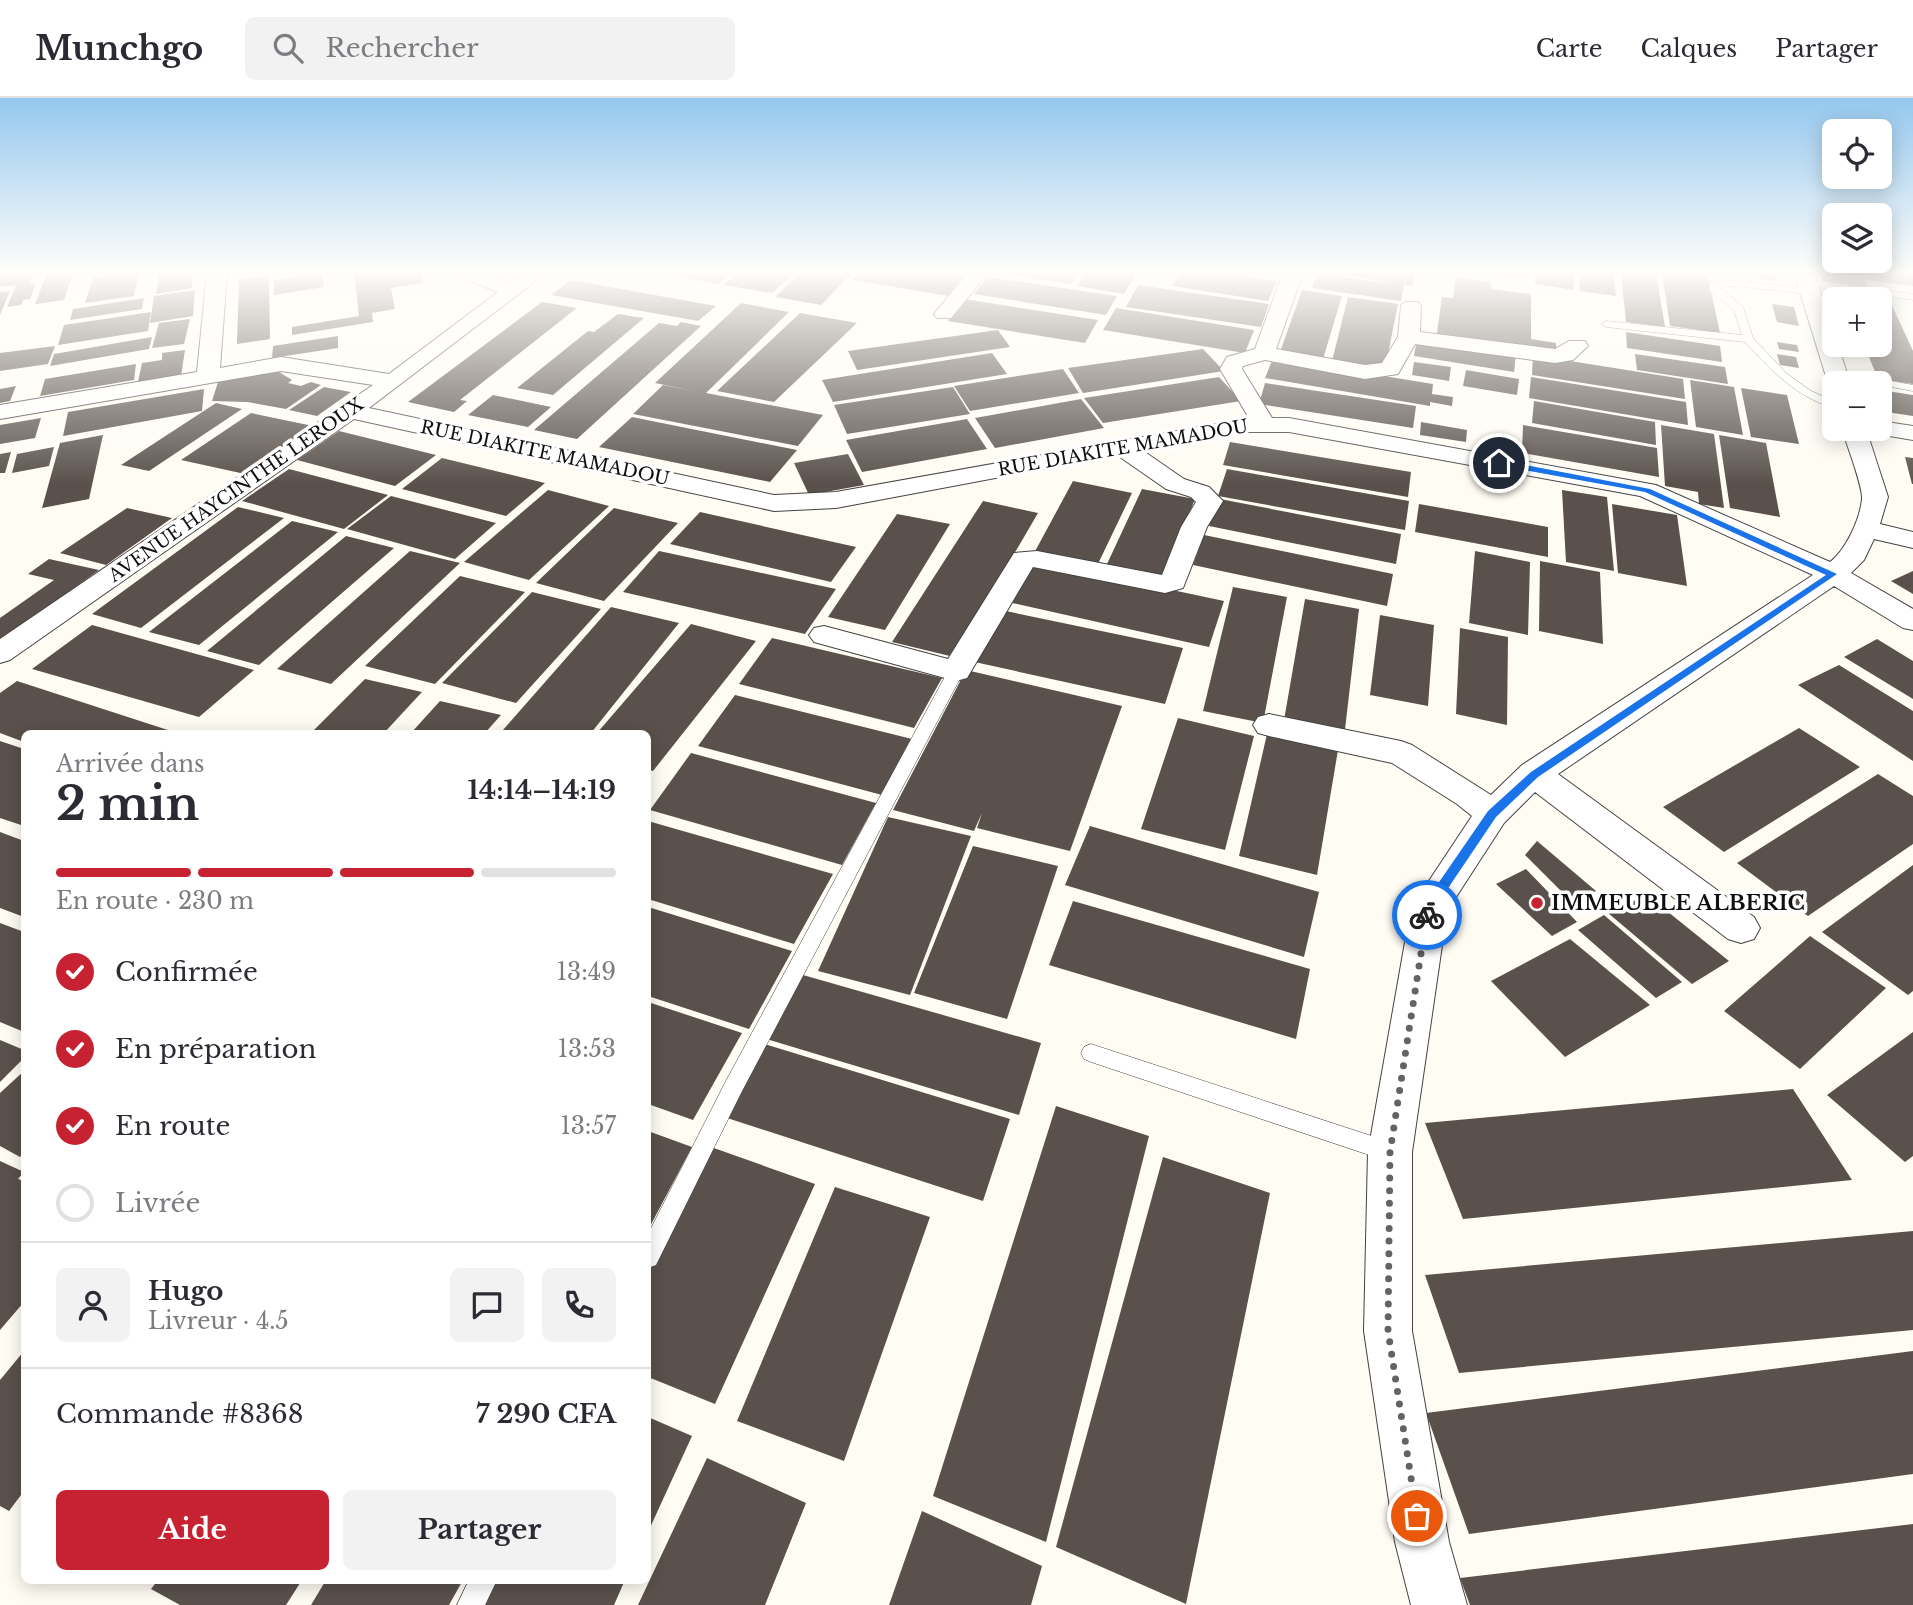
<!DOCTYPE html>
<html lang="fr">
<head>
<meta charset="utf-8">
<style>
	body { margin:0; font-family:"Libre Baskerville",serif; background:#f2f2f3; color:#2b2b33; height:100vh; display:flex; flex-direction:column; font-size:26px; white-space:nowrap }
	* { box-sizing:border-box; margin:0 }
	p { font-size:23px; color:#7c7c81 }
	.icon { flex:none; width:38px; height:38px; fill:none; stroke:currentColor; stroke-width:2; stroke-linecap:round; stroke-linejoin:round }
	.map { position:relative; flex:1; overflow:hidden }
	.side { position:absolute; left:21px; top:632px; width:630px; height:854px; display:flex; flex-direction:column; background:#fff; border-radius:10px; box-shadow:0 4px 18px #0003 }
	.side>* { flex:none }
	.tools { position:absolute; left:1822px; top:21px; display:grid; gap:14px }
	.tools a { display:grid; place-items:center; width:70px; height:70px; border-radius:10px; background:#fff; box-shadow:0 4px 18px #0003; font-size:35px }
	.pin { position:absolute; display:grid; place-items:center; width:60px; height:60px; color:#fff; margin:-30px; border:4px solid #fff; border-radius:50%; box-shadow:0 2px 7px #0007 }
	.courier { position:absolute; display:grid; place-items:center; width:70px; height:70px; margin:-35px; border:5px solid #1a73e8; border-radius:50%; background:#fff; color:#222; box-shadow:0 2px 9px #0007 }
	.headline em { font-style:normal; font-weight:800 }
	.headline div { display:flex; flex-direction:column-reverse }
	.headline { display:flex; align-items:center; justify-content:space-between; height:119px; padding:0 35px }
	h1 { font-size:46px; font-weight:800; line-height:52px }
	.bar { display:grid; grid-template-columns:repeat(4,1fr); gap:10px 7px; align-content:center; height:84px; padding:0 35px }
	.bar i { height:9px; border-radius:5px; background:#e1e1e2 }
	.bar .selected { background:#c72231 }
	.bar p { grid-column:span 4 }
	.line { display:flex; align-items:center; gap:18px; padding:0 35px; border-top:2px solid #e1e1e2 }
	.line div { flex:1 }
	.round { display:grid; place-items:center; flex:none; width:74px; height:74px; border-radius:10px; background:#f2f2f3 }
	ol { padding:0 35px; list-style:none }
	li { display:flex; align-items:center; gap:21px; height:77px }
	li p { margin-inline-start:auto }
	li .icon { padding:7px; border-radius:50%; background:#c72231; color:#fff; stroke-width:4 }
	li:last-child { color:#7c7c81 }
	li i { width:38px; height:38px; border:4px solid #e1e1e2; border-radius:50% }
	.action { display:flex; gap:14px; margin-top:auto; padding:14px 35px }
	.action a { flex:1; height:80px; border-radius:10px; background:#c72231; color:#fff; font-size:28px; font-weight:800; line-height:80px; text-align:center }
	.action a+a { background:#f2f2f3; color:#2b2b33 }
	header { display:flex; align-items:center; gap:42px; box-sizing:border-box; height:98px; padding:0 35px; background:#fff; border-bottom:2px solid #e1e1e2 }
	header strong { font-size:33px }
	nav { display:flex; gap:38px; margin-inline-start:auto; font-size:24px }
	.search { width:490px; height:63px; background:#f2f2f3; display:flex; align-items:center; gap:18px; box-sizing:border-box; padding:0 24px; border-radius:10px; color:#7c7c81; font-size:26px }
	.map>svg:first-child { display:block }
</style>
</head>
<body>
<header>
<strong>Munchgo</strong>
<div class="search"><svg class="icon" aria-label="search" viewBox="0 0 24 24"><circle cx="10" cy="10" r="6"/><path d="M15 15l6 6"/></svg>Rechercher</div>
<nav><a>Carte</a><a>Calques</a><a>Partager</a></nav>
</header>
<div class="map">
<svg width="1913" height="1507" viewBox="0 0 1913 1507">
	<rect width="100%" height="100%" fill="#fffcf4"/>
	<path fill="#5a514c" d="M34,175L30,186L36,185L30,201L23,202L21,207L7,209L16,187L0,189V176Z
		M47,175H73L64,202L35,206Z
		M139,175L134,198L85,205L93,180Z
		M159,175H193L192,190L156,196Z
		M322,175L324,189L274,197V182Z
		M354,175H421L423,185L391,190L395,211L372,215L373,224L292,237V229L359,218Z
		M661,175H730L718,186Z
		M737,175H794L772,195L723,187Z
		M800,175H852L821,207L775,199Z
		M859,175H938L965,179L949,198L852,182Z
		M1014,175H1078L1071,186L1012,177Z
		M1086,175H1137L1124,196L1077,188Z
		M1180,175H1224L1277,183L1268,203L1172,188Z
		M1317,175L1401,187L1338,175H1415L1412,188L1404,186L1401,203L1312,190Z
		M1490,175H1527V181L1490,176Z
		M1535,175H1573L1574,192L1535,186Z
		M1579,175H1613L1616,198L1580,193Z
		M1621,175H1656L1665,229L1626,224Z
		M1662,175H1707L1720,235L1670,228Z
		M1758,175L1776,177L1778,183L1760,181Z
		M1820,175L1913,177V188L1865,182L1868,189L1823,183Z
		M269,177L270,241L237,246L239,182Z
		M988,179L1117,198L1106,217L974,196Z
		M1456,179L1491,184V191L1531,196V241L1556,245L1557,256L1436,242L1442,199L1453,200Z
		M571,182L716,208L698,223L551,197Z
		M1138,187L1269,206L1261,229L1126,209Z
		M195,192L193,218L150,225L154,198Z
		M1302,192L1342,198L1323,261L1280,254Z
		M10,193L0,217V194Z
		M1348,199L1398,206L1385,271L1332,263Z
		M144,200L142,211L70,222L73,211Z
		M964,201L1098,222L1085,245L948,223Z
		M1880,202L1890,203L1913,253V286L1878,281L1864,247H1880Z
		M542,204L577,210L460,302L467,303L454,314L408,304Z
		M741,205L789,214L706,295L823,317L798,348L633,316L663,287L694,293L655,285Z
		M1772,206L1794,209L1799,228L1777,224Z
		M1116,210L1254,232L1245,255L1103,232Z
		M151,214L148,233L58,247L64,227Z
		M800,215L857,225L774,304L717,293Z
		M618,216L644,220L553,297L517,290L588,233L594,234Z
		M190,221L184,246L152,250L159,225Z
		M681,224L701,228L577,341L534,332L659,225L677,228Z
		M998,232L1010,249L857,272L848,253Z
		M1626,234L1720,248L1722,264L1627,250Z
		M338,238V250L272,260L273,248Z
		M152,239L149,251L50,268L54,256Z
		M1417,241L1516,256L1514,274L1414,258Z
		M1777,244L1797,247L1799,254L1779,251Z
		M55,248L48,266L0,273V255Z
		M1203,251L1224,273L1083,295L1068,270Z
		M185,252L181,278L138,284L142,265L162,262V255Z
		M992,255L1007,276L833,304L822,282Z
		M1635,256L1725,269L1728,286L1637,272Z
		M1777,256L1796,259L1799,270L1780,267Z
		M1533,257L1683,281L1685,301L1532,277Z
		M1273,260L1433,286L1432,296L1453,299L1452,308L1430,304V308L1265,280Z
		M1414,264L1451,269L1449,283L1412,277Z
		M136,266L134,282L40,298L45,281Z
		M1063,271L1079,295L970,313L954,288Z
		M1466,272L1519,281L1517,297L1463,288Z
		M279,274L292,282L288,285L301,288L311,284L321,287L286,311L247,304L212,303L218,284Z
		M1219,279L1241,303L1103,325L1084,300Z
		M1531,279L1686,304L1688,327L1529,300Z
		M1690,282L1734,289L1743,337L1696,329Z
		M1265,285L1416,308L1413,330L1259,306Z
		M16,288L10,303L0,305V291Z
		M324,289L351,294L317,318L289,312Z
		M953,289L970,316L847,336L834,307Z
		M1741,290L1787,297L1799,346L1751,339Z
		M204,291L202,313L63,338L68,314Z
		M1880,292L1913,297V318L1880,313Z
		M493,297L551,309L528,329L468,317Z
		M1081,301L1104,330L995,350L975,320Z
		M1534,303L1655,324L1656,347L1532,325Z
		M216,305L242,311L149,373L121,367Z
		M251,315L313,328L245,376L181,362Z
		M632,319L797,352L770,384L599,349Z
		M41,320L35,340L0,346V327Z
		M967,321L987,351L862,374L846,342Z
		M1421,324L1467,332L1466,344L1420,337Z
		M1523,327L1657,350L1659,379L1522,355Z
		M1661,327L1714,336L1724,410L1699,406L1698,394L1665,388Z
		M339,333L436,357L395,388L297,362Z
		M103,337L89,401L42,410L60,345Z
		M1719,337L1766,345L1780,419L1730,410Z
		M1230,344L1411,374L1408,399L1223,367Z
		M54,349L49,368L12,375L17,356Z
		M11,354L5,375H0V356Z
		M848,356L864,387L809,397L794,365Z
		M1905,359L1913,360V386H1912Z
		M442,360L545,385L506,418L402,391Z
		M289,371L388,397L344,431L242,403Z
		M1227,371L1409,403L1405,432L1218,398Z
		M1073,383L1132,395L1096,470L1033,457Z
		M1142,391L1195,401L1164,478L1107,466Z
		M548,392L609,408L529,482L464,464Z
		M1562,392L1607,399L1614,473L1566,464Z
		M391,398L496,425L455,461L347,431Z
		M1220,401L1401,436L1396,466L1209,428Z
		M983,403L1038,415L954,559L892,544Z
		M1419,406L1548,429V459L1415,434Z
		M1612,406L1677,417L1687,488L1618,475Z
		M238,409L284,420L141,530L92,516Z
		M127,410L172,420L106,467L60,455Z
		M614,410L678,425L604,503L536,485Z
		M700,414L856,449L831,484L670,446Z
		M897,416L950,426L885,532L828,519Z
		M292,423L338,434L199,547L149,534Z
		M1204,437L1393,476L1387,508L1193,467Z
		M346,438L394,450L259,567L207,553Z
		M410,453L460,465L331,586L277,571Z
		M659,453L836,491L805,536L623,494Z
		M1475,453L1530,464L1528,537L1469,525Z
		M49,461L99,472L0,543V520L54,482L28,476Z
		M1031,462L1224,503L1209,549L1008,504Z
		M1540,463L1600,474L1603,546L1539,533Z
		M1913,473V496L1891,483Z
		M460,478L525,494L435,586L365,568Z
		M1233,489L1287,499L1263,625L1203,613Z
		M532,494L601,511L516,605L442,585Z
		M1305,501L1359,511L1344,640L1283,628Z
		M611,509L679,525L591,635H516L503,632Z
		M996,511L1183,550L1165,606L970,563Z
		M1380,517L1434,527L1428,608L1370,597Z
		M691,526L756,543L653,673L648,671V635H597Z
		M92,527L254,572L199,619L32,571Z
		M1460,530L1508,539L1507,627L1456,616Z
		M772,540L942,580L914,630L739,586Z
		M1877,541L1913,563V601L1844,559Z
		M1839,567L1913,613V663L1798,587Z
		M966,572L1122,608L1070,753L977,730L982,715L974,733L893,712Z
		M365,581L422,594L384,635H311Z
		M17,583L177,635H24V644L0,635V595Z
		M735,597L912,641L882,697L698,648Z
		M440,603L501,617L485,635H411Z
		M1178,620L1254,638L1225,752L1141,731Z
		M1799,630L1860,669L1724,754L1663,709Z
		M1267,636L1338,652L1317,777L1239,758Z
		M0,643L24,651V728L0,720Z
		M691,655L876,705L842,767L650,712Z
		M1878,676L1913,698V746L1808,818L1737,765Z
		M888,719L971,738L910,897L818,873Z
		M648,723L833,776L794,846L648,801Z
		M1090,728L1319,794L1304,859L1065,787Z
		M0,734L24,743V819L0,810Z
		M1537,743L1596,793L1572,804L1525,757Z
		M973,748L1058,768L1007,921L914,895Z
		M1913,767V893L1908,897L1822,834Z
		M1526,771L1577,824L1552,838L1496,786Z
		M1647,797L1729,863L1692,886L1608,815Z
		M1073,803L1310,871L1296,941L1049,867Z
		M648,809L792,853L749,931L648,898Z
		M1604,817L1682,884L1656,900L1578,832Z
		M0,825L24,834V934L0,924Z
		M1810,838L1886,890L1800,971L1724,913Z
		M1570,841L1650,907L1565,959L1491,883Z
		M796,875L1041,945L1019,1017L763,940Z
		M648,904L742,935L693,1022L648,1006Z
		M1913,934V1058L1905,1064L1827,997Z
		M0,942L24,952V960L0,984Z
		M761,945L1010,1021L983,1103L724,1019Z
		M24,973V1055L20,1059L0,1048V995Z
		M1793,991L1852,1082L1463,1121L1425,1025Z
		M1056,1008L1149,1038L1046,1444L933,1398Z
		M648,1033L692,1049L648,1132Z
		M711,1049L815,1086L715,1306L648,1279V1168Z
		M1163,1059L1270,1095L1186,1506L1056,1449Z
		M0,1063L24,1074L18,1081L24,1083V1204L0,1232Z
		M835,1089L930,1119L844,1363L737,1323Z
		M1913,1133V1232L1459,1275L1425,1177Z
		M24,1253V1393L9,1413L0,1408V1282Z
		M1913,1253V1376L1469,1436L1426,1315Z
		M648,1319L692,1338L648,1434Z
		M707,1360L806,1405L765,1507H638Z
		M922,1413L1042,1468L1031,1507H889Z
		M1913,1426V1507H1470L1460,1480Z
		M158,1482H302L286,1507H180L151,1491Z
		M326,1482H463L449,1507H311Z
		M497,1482H625L614,1507H484Z"/>
	<g fill="none" stroke-linecap="round" stroke-linejoin="round">
		<g stroke="#434343" stroke-width="1">
			<path id="service" d="M1732,182L1813,191L1814,193L1809,196L1732,188L1719,189L1743,209L1753,240L1786,275L1811,293L1834,303V310C1796,299 1771,272 1745,244L1606,229L1601,226L1606,223L1742,237L1734,212L1709,192L1710,185Z
				M1807,182L1913,196V202L1803,187V183Z
				M1836,273L1913,287V293L1832,278V274Z
				M956,568L964,573L741,995L656,1167L648,1170V1136L727,981L948,573Z
				M1091,946L1390,1044L1398,1047L1401,1054L1398,1061L1390,1064L1091,964L1084,961L1081,955L1084,949Z
				M469,1482H497L485,1507H457Z"/>
		</g>
		<g stroke="#434343" stroke-width="2">
			<path id="minor" d="M207,175H227L220,270L281,259L389,276L498,194L459,179L456,175H483L510,185L524,175H546L369,310L774,397L836,394L1249,320L1220,271L1227,259L1255,251L1283,175H1303L1276,251L1365,267L1382,265L1398,239L1401,208L1404,204H1418L1421,208L1420,234L1555,251L1569,243H1585L1588,248L1573,262L1555,265L1415,246L1398,276L1365,281L1265,262L1243,268L1242,271L1272,320H1289L1656,387L1830,464C1846,452 1860,421 1862,401C1863,388 1846,345 1842,331H1866L1888,399L1880,426L1913,434V450L1874,441L1864,462L1851,475L1913,511V532L1903,530L1834,488L1558,676L1754,819L1760,830L1754,841L1741,845L1728,841L1535,694L1504,725L1447,813L1412,1054V1233L1449,1444L1467,1507H1411L1395,1444L1364,1233L1368,1054L1411,810L1472,718L1457,706L1392,665L1269,638L1258,635L1253,627L1258,619L1269,616L1401,643L1412,647L1491,697L1522,667L1813,477L1640,398L1289,334H1237L1142,352L1184,381L1209,389L1223,403L1207,429L1183,490L1165,495L1033,469L967,580L956,583L814,544L809,537L814,530L824,528L948,561L1014,455L1037,453L1162,477L1181,429L1196,404L1191,399L1166,391L1117,357L836,410L774,413L354,321L10,562L0,565V541L373,287L281,273L0,321V307L197,274Z
				M968,175H988L951,220H937L934,216Z
				M1794,175H1814L1834,236V247H1838L1850,285H1834V291L1828,285Z
				M1880,323L1913,328V342L1872,335L1869,331H1880Z"/>
		</g>
		<use href="#service" fill="#fff" fill-rule="evenodd"/>
		<use href="#minor" fill="#fff" fill-rule="evenodd"/>
	</g>
	<linearGradient id="sky" x2="0" y2="1"><stop stop-color="#94c7ee"/><stop offset="0.45" stop-color="#fffefa"/><stop offset="1" stop-color="#fffefa" stop-opacity="0"/></linearGradient>
	<rect width="1913" height="386" fill="url(#sky)"/>
	<path fill="#1a73e8" d="M1499,362L1650,391L1837,476L1538,679L1496,719L1434,811L1431,821L1427,822L1421,817L1424,806L1488,713L1531,674L1826,477L1645,394L1496,367Z"/>
	<g fill="none" stroke-linecap="round" stroke-linejoin="round">
		<path stroke="#646360" stroke-width="7" stroke-dasharray="0 12.6" d="M1417,1418L1388,1233L1390,1054L1427,817"/>
	</g>
	<circle fill="#c72231" stroke="#fff" stroke-width="2.5" cx="1537" cy="805" r="7"/>
	<g text-anchor="middle" dominant-baseline="central" stroke-width="7" stroke-linejoin="round" paint-order="stroke">
		<g font-size="18" fill="#101010" stroke="#fff">
			<text transform="translate(1123 350) rotate(-10)">RUE DIAKITE MAMADOU</text>
			<text transform="translate(545 355) rotate(12)">RUE DIAKITE MAMADOU</text>
			<text transform="translate(236 392) rotate(-35)">AVENUE HAYCINTHE LEROUX</text>
		</g>
		<g font-size="21" font-weight="bold" fill="#101010" stroke="#fff" text-anchor="start">
			<text x="1551" y="805">IMMEUBLE ALBERIC</text>
		</g>
	</g>
</svg>
<div class="tools">
<a><svg class="icon" aria-label="locate" viewBox="0 0 24 24"><circle cx="12" cy="12" r="6"/><path d="M12 2v4M12 18v4M2 12h4M18 12h4"/></svg></a>
<a><svg class="icon" aria-label="layers" viewBox="0 0 24 24"><path d="M12 4l9 5-9 5-9-5zM3 14l9 5 9-5"/></svg></a>
<a>+</a>
<a>−</a>
</div>
<div class="pin" style="left:1417px;top:1418px;background:#ea580c"><svg class="icon" aria-label="bag" viewBox="0 0 24 24"><path d="M5 8h14l-1 12H6zM9 8a3 3 0 0 1 6 0"/></svg></div>
<div class="pin" style="left:1499px;top:365px;background:#1f2937"><svg class="icon" aria-label="home" viewBox="0 0 24 24"><path d="M3 11l9-7 9 7M6 9v11h12V9"/></svg></div>
<div class="courier" style="left:1427px;top:817px"><svg class="icon" aria-label="bike" viewBox="0 0 24 24"><circle cx="6" cy="16" r="4"/><circle cx="18" cy="16" r="4"/><path d="M6 16l4-8h5l3 8M10 8l3 8H6M13 5h3"/></svg></div>
<section class="side">
<div class="headline"><div><h1>2 min</h1><p>Arrivée dans</p></div><em>14:14–14:19</em></div>
<div class="bar"><i class="selected"></i><i class="selected"></i><i class="selected"></i><i></i><p>En route · 230 m</p></div>
<ol>
<li><svg class="icon" aria-label="check" viewBox="0 0 24 24"><path d="M5 12l5 5 9-10"/></svg>Confirmée<p>13:49</p></li>
<li><svg class="icon" aria-label="check" viewBox="0 0 24 24"><path d="M5 12l5 5 9-10"/></svg>En préparation<p>13:53</p></li>
<li><svg class="icon" aria-label="check" viewBox="0 0 24 24"><path d="M5 12l5 5 9-10"/></svg>En route<p>13:57</p></li>
<li><i></i>Livrée</li>
</ol>
<div class="line" style="height:126px"><a class="round"><svg class="icon" aria-label="person" viewBox="0 0 24 24"><circle cx="12" cy="8" r="4"/><path d="M4 21q1-7 8-7t8 7"/></svg></a><div><b>Hugo</b><p>Livreur · 4.5</p></div><a class="round"><svg class="icon" aria-label="chat" viewBox="0 0 24 24"><path d="M4 5h16v11H9l-5 4z"/></svg></a><a class="round"><svg class="icon" aria-label="phone" viewBox="0 0 24 24"><path d="M5 4h4l2 5-3 2q2 4 5 5l2-3 5 2v4C11 20 4 13 5 4z"/></svg></a></div>
<div class="line" style="height:91px"><div>Commande #8368</div><b>7 290 CFA</b></div>
<div class="action"><a>Aide</a><a>Partager</a></div>
</section>
</div>
</body>
</html>
